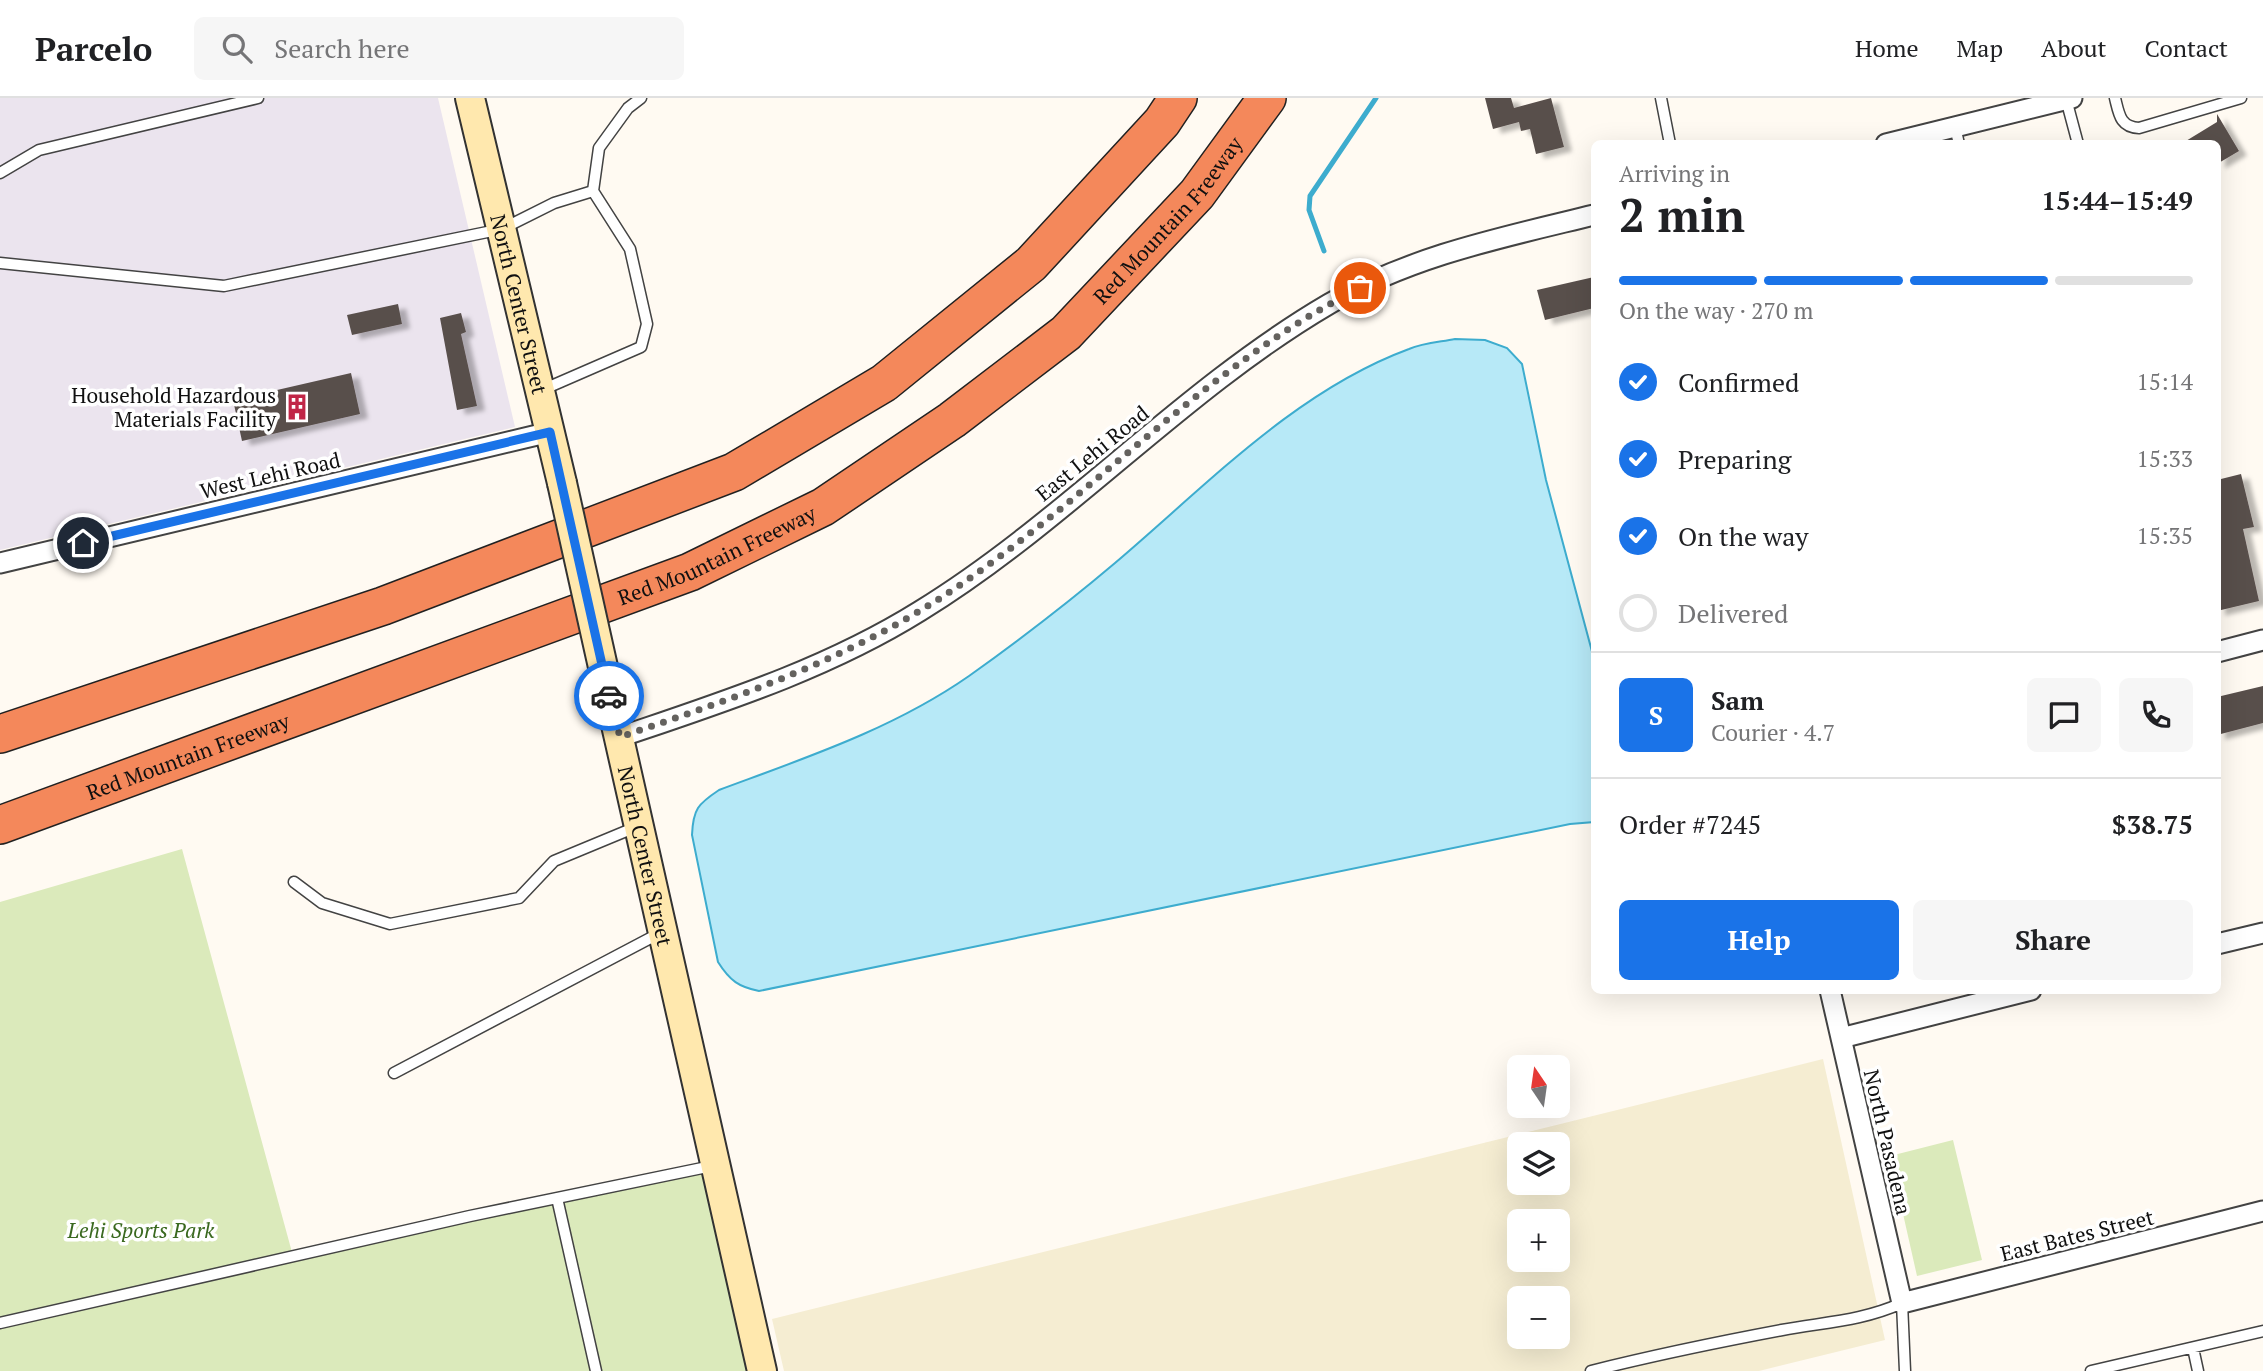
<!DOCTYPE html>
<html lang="en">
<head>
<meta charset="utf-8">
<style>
	body { margin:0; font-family:"PT Serif",serif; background:#f6f6f6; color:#202124; height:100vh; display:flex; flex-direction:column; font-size:26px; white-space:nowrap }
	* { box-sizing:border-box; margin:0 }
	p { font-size:23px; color:#757577 }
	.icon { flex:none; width:38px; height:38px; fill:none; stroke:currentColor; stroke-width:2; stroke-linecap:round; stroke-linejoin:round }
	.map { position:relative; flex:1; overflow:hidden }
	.sheet { position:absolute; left:1591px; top:42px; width:630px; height:854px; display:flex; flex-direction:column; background:#fff; border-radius:10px; box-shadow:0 7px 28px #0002 }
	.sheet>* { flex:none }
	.needle { width:46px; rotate:347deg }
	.buttons { position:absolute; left:1507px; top:957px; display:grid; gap:14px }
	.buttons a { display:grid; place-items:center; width:63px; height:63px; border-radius:10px; background:#fff; box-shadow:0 7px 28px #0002; font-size:35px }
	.pin { position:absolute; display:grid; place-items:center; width:60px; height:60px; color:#fff; margin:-30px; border:4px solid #fff; border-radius:50%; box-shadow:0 2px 7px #0007 }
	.courier { position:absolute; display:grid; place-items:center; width:70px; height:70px; margin:-35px; border:5px solid #1a73e8; border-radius:50%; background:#fff; color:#222; box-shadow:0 2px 9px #0007 }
	.overview em { font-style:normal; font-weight:600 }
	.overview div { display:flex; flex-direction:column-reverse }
	.overview { display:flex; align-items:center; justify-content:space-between; height:119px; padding:0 28px }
	h1 { font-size:46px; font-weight:600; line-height:52px }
	.bar { display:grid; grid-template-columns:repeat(4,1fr); gap:10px 7px; align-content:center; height:84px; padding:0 28px }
	.bar i { height:9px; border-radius:5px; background:#e0e0e0 }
	.bar .selected { background:#1a73e8 }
	.bar p { grid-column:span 4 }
	.line { display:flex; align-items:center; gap:18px; padding:0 28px; border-top:2px solid #e0e0e0 }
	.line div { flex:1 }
	.round { display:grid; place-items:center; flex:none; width:74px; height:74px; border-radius:10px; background:#f6f6f6 }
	ol { padding:0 28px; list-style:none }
	li { display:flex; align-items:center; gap:21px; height:77px }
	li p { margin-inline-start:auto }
	li .icon { padding:7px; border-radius:50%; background:#1a73e8; color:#fff; stroke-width:4 }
	li:last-child { color:#757577 }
	li i { width:38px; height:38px; border:4px solid #e0e0e0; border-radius:50% }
	.cta { display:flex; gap:14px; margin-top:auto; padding:14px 28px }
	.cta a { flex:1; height:80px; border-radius:10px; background:#1a73e8; color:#fff; font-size:28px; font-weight:600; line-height:80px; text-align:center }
	.cta a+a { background:#f6f6f6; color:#202124 }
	header { display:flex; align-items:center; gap:42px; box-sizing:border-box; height:98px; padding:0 35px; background:#fff; border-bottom:2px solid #e0e0e0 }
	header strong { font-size:33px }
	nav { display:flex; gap:38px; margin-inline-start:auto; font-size:24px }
	.search { width:490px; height:63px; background:#f6f6f6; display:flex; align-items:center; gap:18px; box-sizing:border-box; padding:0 24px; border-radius:10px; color:#757577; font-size:26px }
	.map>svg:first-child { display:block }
</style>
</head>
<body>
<header>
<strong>Parcelo</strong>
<div class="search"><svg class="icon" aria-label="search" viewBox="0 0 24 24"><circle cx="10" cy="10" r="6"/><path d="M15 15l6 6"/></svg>Search here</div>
<nav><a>Home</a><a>Map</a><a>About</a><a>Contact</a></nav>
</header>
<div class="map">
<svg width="2263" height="1273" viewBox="0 0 2263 1273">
	<defs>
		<filter id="shadow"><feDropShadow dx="8" dy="4.5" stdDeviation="2" flood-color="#0004"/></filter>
	</defs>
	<rect width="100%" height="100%" fill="#fffaf2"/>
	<path fill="#ebe4ee" d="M0,0H438L515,329L0,452Z"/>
	<path fill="#f5edd2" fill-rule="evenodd" d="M1823,961L1885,1242L1759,1273H784L772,1221ZM1519,1046H1558V1085H1519ZM1519,1124H1558V1162H1519ZM1519,1200H1558V1239H1519Z"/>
	<path fill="#dbeabb" d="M182,751L293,1158L716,1068L762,1273H0V804Z
		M1953,1042L1982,1162L1917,1178L1890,1058Z"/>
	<path fill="#b7e9f7" stroke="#3dacce" stroke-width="2" d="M1455,241L1485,242L1507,250L1522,266L1546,382L1594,561V724L1570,726L759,893C739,889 730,883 718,864L692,737C693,711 698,706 719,692C805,660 893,631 969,578C1018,543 1069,504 1115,465C1206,388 1295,293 1409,251C1423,245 1440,244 1455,241Z"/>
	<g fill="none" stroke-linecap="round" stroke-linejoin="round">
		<path stroke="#3dacce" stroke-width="5" d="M1324,153L1309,112L1310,98L1376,0"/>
	</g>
	<path fill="#594f4c" filter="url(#shadow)" d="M1485,0H1511L1514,10L1551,0L1564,49L1536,56L1530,31L1521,33L1519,24L1493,31Z
		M2217,16L2239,53L2217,66V46H2181L2217,24Z
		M1594,179V210L1545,222L1537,192Z
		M398,206L402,226L352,237L347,217Z
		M461,215L466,234L461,236L477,308L457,312L440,220Z
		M351,275L360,316L242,343L233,302Z
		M2241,376L2254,429L2243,431L2259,503L2217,513V382Z
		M2263,588V625L2217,637V599Z"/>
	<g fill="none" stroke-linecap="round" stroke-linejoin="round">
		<g stroke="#434343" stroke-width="13">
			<path id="lane" d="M1661,0L1670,46
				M2115,0C2119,16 2120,29 2139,30L2241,0
				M2066,1L2078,46
				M1955,29L1959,46
				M0,75L39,52L258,0
				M593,93L599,50L628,10L641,0
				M0,165L224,188L502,131L554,105L593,93L630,151L647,226L641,249L542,292
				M294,784L322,805L390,826L519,800L554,763L636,729
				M394,975L660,835
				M557,1100L596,1273
				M0,1225L470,1118L712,1068
				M2193,1250L2198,1273
				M1591,1273C1655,1257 1718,1244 1782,1232C1825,1224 1862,1223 1902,1205L1905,1273
				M2091,1273L2263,1233"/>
		</g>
		<g stroke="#434343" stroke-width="23">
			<path id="street" d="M1886,46L2072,0
				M0,465L550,334
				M2217,554L2263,542
				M620,639C723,604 827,571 920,513C1065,424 1182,292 1329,206C1410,158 1504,139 1594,117
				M2217,846L2263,835
				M1830,892L1902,1205L2263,1113
				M1841,940L2031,892"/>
		</g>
		<g stroke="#323232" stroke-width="32">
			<g id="secondary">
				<path id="s1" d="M470,0L562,385"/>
				<path id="s2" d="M609,596L762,1273"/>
			</g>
		</g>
		<g stroke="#212121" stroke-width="40">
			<g id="highway">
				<path d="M0,636L383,508L734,374L884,285L1031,166L1162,24L1178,0"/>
				<path id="s3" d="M0,727L690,474L823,409L952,322L1066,235L1197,96L1267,0"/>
			</g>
		</g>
		<use href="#lane" stroke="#fff" stroke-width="10"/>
		<use href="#street" stroke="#fff" stroke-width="19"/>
		<use href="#secondary" stroke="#ffe8ae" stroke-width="28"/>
		<use href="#highway" stroke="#f4885b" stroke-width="37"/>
		<g stroke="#323232" stroke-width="32" stroke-linecap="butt">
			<path id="secondary-bridge" d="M562,385L609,596"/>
		</g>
		<use href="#secondary-bridge" stroke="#ffe8ae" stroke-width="28"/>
	</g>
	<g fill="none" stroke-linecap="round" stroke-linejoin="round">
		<path stroke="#64625f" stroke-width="7" stroke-dasharray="0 12.6" d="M609,598L620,639C738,599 853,560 957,489C1095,396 1210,265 1360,190"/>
		<path stroke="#1a73e8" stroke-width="9" d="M83,445L550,334L609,598"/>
	</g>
	<defs>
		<g id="building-bare" transform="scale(2.1)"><path d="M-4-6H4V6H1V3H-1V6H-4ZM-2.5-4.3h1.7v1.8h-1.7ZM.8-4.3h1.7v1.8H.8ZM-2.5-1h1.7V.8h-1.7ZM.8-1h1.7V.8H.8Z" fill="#c12647" stroke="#fff" stroke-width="2.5" paint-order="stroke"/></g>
	</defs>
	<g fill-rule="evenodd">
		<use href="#building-bare" x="297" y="309"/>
	</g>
	<g text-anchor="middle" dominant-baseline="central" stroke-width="7" stroke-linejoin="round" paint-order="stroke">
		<g font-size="21" fill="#101010" stroke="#fff">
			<text stroke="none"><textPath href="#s3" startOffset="1334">Red Mountain Freeway</textPath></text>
			<text stroke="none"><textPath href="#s1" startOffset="212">North Center Street</textPath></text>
			<text transform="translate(1092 355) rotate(-39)">East Lehi Road</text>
			<text transform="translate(270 377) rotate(-13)">West Lehi Road</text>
			<text stroke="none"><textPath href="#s3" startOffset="766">Red Mountain Freeway</textPath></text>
			<text stroke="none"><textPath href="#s3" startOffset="200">Red Mountain Freeway</textPath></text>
			<text stroke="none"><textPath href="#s2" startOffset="166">North Center Street</textPath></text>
			<text transform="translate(1888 1044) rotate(77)">North Pasadena</text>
			<text transform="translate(2077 1137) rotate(-14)">East Bates Street</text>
		</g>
		<g font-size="21" fill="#101010" stroke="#fff" text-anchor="end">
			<text x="276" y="297">Household Hazardous<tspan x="276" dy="24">Materials Facility</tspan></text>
		</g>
		<g font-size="21" font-style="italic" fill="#3a691f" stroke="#fff">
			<text x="141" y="1132">Lehi Sports Park</text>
		</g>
	</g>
</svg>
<div class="buttons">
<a><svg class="needle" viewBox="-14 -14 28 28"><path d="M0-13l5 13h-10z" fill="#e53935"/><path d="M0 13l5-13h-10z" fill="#757577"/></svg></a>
<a><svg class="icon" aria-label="layers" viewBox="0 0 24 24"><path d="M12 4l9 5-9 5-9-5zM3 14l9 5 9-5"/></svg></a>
<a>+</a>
<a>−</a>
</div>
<div class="pin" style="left:1360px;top:190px;background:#ea580c"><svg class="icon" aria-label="bag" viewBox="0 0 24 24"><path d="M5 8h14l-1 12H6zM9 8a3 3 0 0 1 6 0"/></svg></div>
<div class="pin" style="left:83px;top:445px;background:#1f2937"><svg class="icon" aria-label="home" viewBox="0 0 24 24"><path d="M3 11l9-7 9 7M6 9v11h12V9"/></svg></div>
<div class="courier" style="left:609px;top:598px"><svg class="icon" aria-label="car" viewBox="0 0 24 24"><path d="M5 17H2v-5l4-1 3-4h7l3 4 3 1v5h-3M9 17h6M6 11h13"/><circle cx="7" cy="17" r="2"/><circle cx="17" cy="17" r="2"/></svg></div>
<section class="sheet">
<div class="overview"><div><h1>2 min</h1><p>Arriving in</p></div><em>15:44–15:49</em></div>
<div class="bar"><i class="selected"></i><i class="selected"></i><i class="selected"></i><i></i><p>On the way · 270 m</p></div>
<ol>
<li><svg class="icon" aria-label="check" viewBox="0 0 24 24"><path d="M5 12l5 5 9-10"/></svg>Confirmed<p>15:14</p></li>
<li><svg class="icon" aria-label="check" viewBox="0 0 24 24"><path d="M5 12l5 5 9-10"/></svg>Preparing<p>15:33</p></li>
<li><svg class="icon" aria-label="check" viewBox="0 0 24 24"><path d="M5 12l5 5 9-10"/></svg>On the way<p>15:35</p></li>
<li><i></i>Delivered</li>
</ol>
<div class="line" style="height:126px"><b class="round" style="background:#1a73e8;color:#fff">S</b><div><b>Sam</b><p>Courier · 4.7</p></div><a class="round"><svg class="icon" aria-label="chat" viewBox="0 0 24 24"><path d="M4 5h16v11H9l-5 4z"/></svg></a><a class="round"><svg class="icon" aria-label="phone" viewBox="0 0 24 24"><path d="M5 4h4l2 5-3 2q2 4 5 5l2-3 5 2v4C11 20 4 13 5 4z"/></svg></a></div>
<div class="line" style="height:91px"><div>Order #7245</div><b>$38.75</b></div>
<div class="cta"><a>Help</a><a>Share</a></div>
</section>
</div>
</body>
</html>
